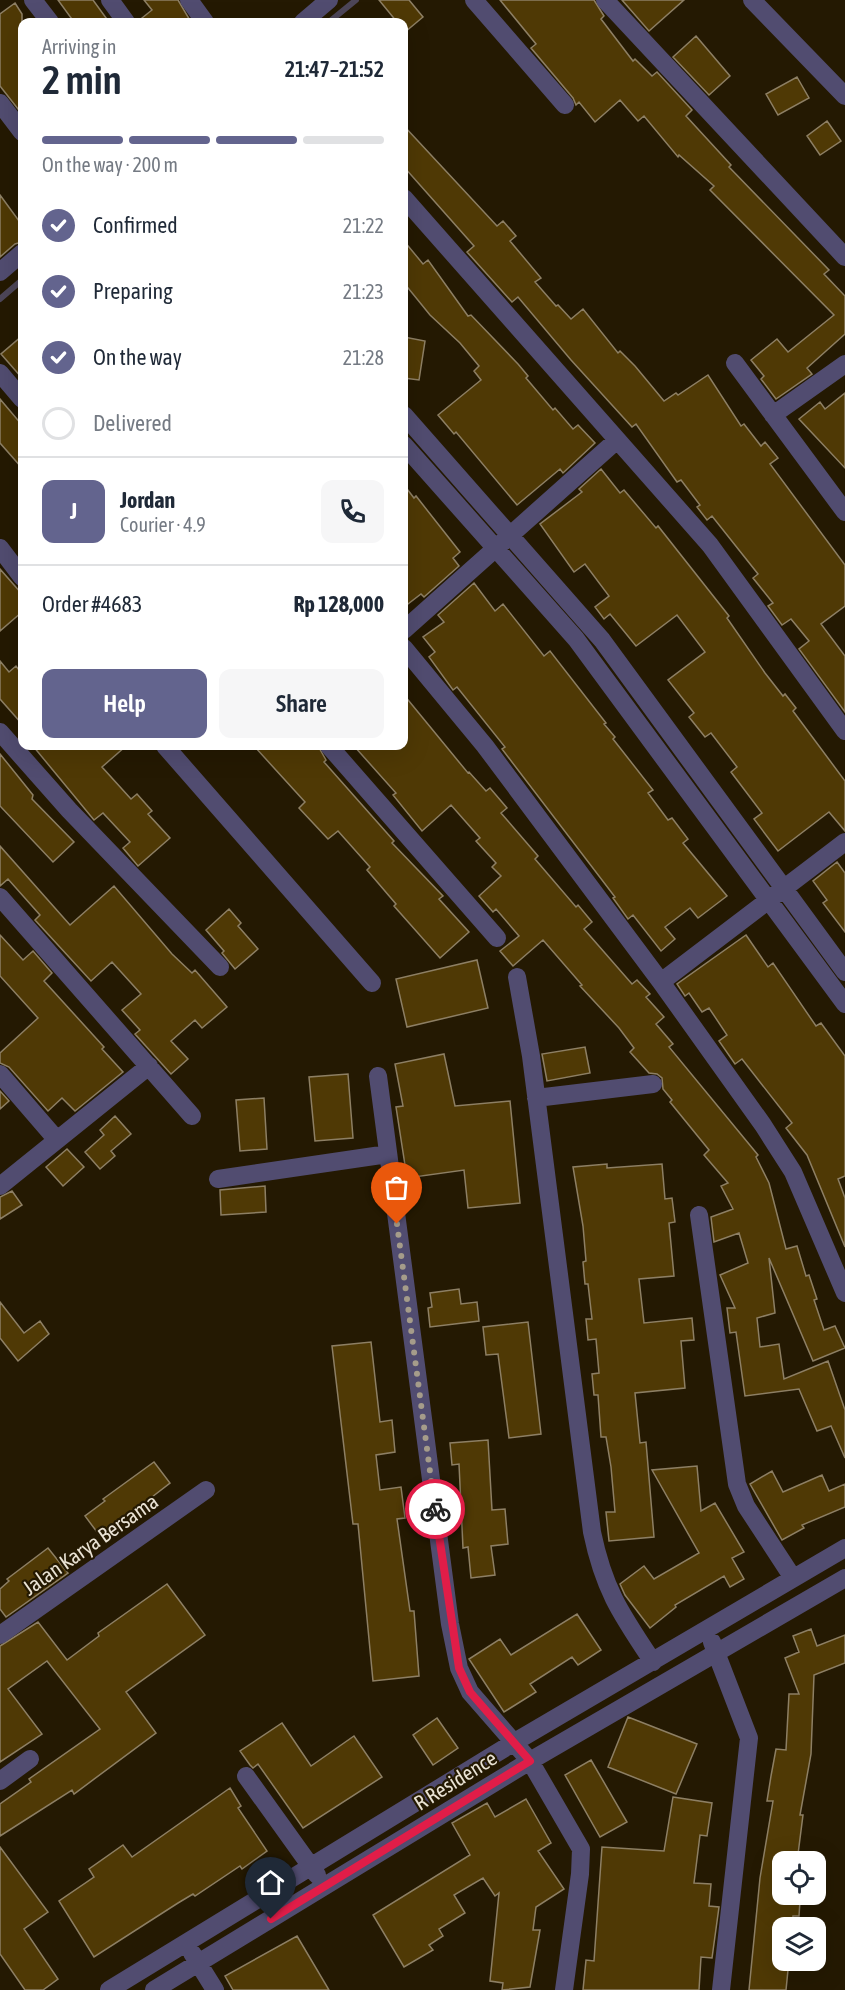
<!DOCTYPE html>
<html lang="en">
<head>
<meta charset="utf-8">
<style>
	body { margin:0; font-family:"Asap Condensed",sans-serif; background:#f6f6f7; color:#1f2937; height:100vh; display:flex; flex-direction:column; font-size:22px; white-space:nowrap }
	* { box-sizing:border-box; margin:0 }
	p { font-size:20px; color:#747a83 }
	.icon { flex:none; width:33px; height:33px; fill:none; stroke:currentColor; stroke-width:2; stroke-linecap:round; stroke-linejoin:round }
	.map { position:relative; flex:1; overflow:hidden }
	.drawer { position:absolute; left:18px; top:18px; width:390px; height:732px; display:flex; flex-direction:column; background:#fff; border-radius:12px; box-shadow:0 6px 24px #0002 }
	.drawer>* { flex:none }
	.fabs { position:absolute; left:772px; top:1851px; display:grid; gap:12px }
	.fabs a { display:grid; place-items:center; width:54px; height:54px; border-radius:12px; background:#fff; box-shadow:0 6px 24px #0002; font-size:30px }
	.pin { position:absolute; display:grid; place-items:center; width:51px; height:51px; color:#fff; margin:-62px -26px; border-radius:50% 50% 50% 0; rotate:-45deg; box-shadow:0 0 6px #0007 }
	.pin .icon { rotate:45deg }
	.courier { position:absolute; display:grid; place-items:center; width:60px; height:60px; margin:-30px; border:4px solid #e11d48; border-radius:50%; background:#fff; color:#222; box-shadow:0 2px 8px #0007 }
	.headline em { font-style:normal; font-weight:600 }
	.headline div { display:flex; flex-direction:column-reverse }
	.headline { display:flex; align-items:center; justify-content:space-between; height:102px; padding:0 24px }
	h1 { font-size:39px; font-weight:600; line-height:45px }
	.bar { display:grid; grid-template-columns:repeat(4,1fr); gap:9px 6px; align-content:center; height:72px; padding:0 24px }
	.bar i { height:8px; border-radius:4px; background:#e0e1e3 }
	.bar .active { background:#63648e }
	.bar p { grid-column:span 4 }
	.line { display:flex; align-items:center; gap:15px; padding:0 24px; border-top:2px solid #e0e1e3 }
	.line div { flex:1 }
	.round { display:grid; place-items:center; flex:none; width:63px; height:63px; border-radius:12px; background:#f6f6f7 }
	ol { padding:0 24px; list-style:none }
	li { display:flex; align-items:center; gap:18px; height:66px }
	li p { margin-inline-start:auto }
	li .icon { padding:6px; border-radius:50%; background:#63648e; color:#fff; stroke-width:4 }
	li:last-child { color:#747a83 }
	li i { width:33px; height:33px; border:3px solid #e0e1e3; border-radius:50% }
	.cta { display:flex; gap:12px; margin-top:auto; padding:12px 24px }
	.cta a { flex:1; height:69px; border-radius:12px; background:#63648e; color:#fff; font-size:24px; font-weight:600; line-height:69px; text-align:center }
	.cta a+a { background:#f6f6f7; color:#1f2937 }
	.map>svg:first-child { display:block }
</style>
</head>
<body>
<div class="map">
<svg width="845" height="1990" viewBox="0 0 845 1990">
	<rect width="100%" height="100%" fill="#241902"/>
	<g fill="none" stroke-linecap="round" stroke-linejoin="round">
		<path stroke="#4d4658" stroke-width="6" d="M329,22L356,0
			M0,299L22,280"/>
	</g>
	<path fill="#4f3905" stroke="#8d7f64" stroke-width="1.5" d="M58,0H93L109,22H74Z
		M144,0H178L191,22H137L152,10Z
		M379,0H409L423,17L405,32L404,22H397Z
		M500,0H594L604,16L601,19L633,61L635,59L652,76L657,72L692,110L686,116L731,165L729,167L829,270L824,274L845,296V334L807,368L812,374L776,399L761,379L764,376L751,360L777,339L788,352L834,315L710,190L714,186L679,155L678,157L644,116L638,121L620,100L595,122L579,102L576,105L573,98L531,48L536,44Z
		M622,0H684L649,31Z
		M15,3L22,14V114L0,86V14Z
		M696,36L730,76L709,95L673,57Z
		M797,77L809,98L778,115L766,94Z
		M827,121L841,141L820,155L807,136Z
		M404,126L497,226L503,221L516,236L510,241L541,278L535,282L556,306L558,305L571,319L583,309L618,353L620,351L635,366L664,401L676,393L678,395L708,375L741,426L744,424L761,446L765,442L778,458L770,464L845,565V606L821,624L845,656V712L799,649L809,641L791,619L782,625L768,606L773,603L753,578L758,574L712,516L707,520L697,507L700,505L681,480L677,482L636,424L632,427L571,360L518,297L512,302L467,252L474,246L404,167Z
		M0,195L22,225V242L15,244L0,257Z
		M404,241L423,264L428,260L468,316L471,315L518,364L528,376L526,378L553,410L555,408L573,429L578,425L595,443L563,473L560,469L517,505L456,432L454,434L438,415L481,380L474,371L479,366L460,343L430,315L404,283Z
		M22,336V378L1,354Z
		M404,337L425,341L419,380L404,378Z
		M845,393V468L799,419L820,402L825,409Z
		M0,399L22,425V468L0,443Z
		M601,469L620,493L624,490L656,528L658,526L729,616L727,618L765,673L783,696L785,694L796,708L793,711L845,781V831L829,812L778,851L754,819L762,813L731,772L737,767L711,733L705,737L689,717L694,713L668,680L705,652L677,615L636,646L610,614L604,619L595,607L609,596L585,564L574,572L540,524L582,492L579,489Z
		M404,485L414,498L416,496L460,552L453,558L459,566L424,597L421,594L404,607Z
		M0,569L22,594V612L0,631Z
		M474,583L495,611L503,604L544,656L550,651L606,723L604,724L615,737L613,739L653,790L648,793L668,820L672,818L688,839L683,843L727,896L698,918L690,908L665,927L675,939L661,951L633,915L628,919L613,898L615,897L502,749L505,747L457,687L453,690L429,657L435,652L423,637L444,622L438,615Z
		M0,661L9,672L16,666L22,674V724L0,699Z
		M404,695L468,773L469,772L486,791L490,788L507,808L501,813L538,856L535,859L576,907L578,905L592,922L584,929L632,984L637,980L650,994L646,997L664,1017L656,1024L673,1044L669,1047L758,1155L756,1157L769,1183L786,1249L797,1246L806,1276L809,1275L817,1299L814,1300L824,1330L835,1326L845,1348L813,1361L769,1258L775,1313L757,1318L760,1347L779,1344L784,1379L828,1361L845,1410V1458L831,1426L817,1431L799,1389L745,1396L736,1332L730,1333L727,1308H735L720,1275L748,1263L739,1233L714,1242L711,1217L733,1209L721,1186L728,1183L704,1155L709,1150L670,1102L672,1100L663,1089L662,1078L657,1074L649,1073L630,1052L634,1048L619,1028L580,986L582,985L543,940L513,966L500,951L519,936L496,909L493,912L479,896L501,876L492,867L496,863L476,841L480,838L451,805L422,831L393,795L396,793L354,746H404Z
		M33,746H126L102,767L131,799L137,794L152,811L148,814L170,838L138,866L123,848L130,842L103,813L94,820Z
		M254,746H318L326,760L324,762L394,841L392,843L443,896L439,899L469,932L440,958L394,906L396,904L367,870L370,867L338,831L328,839L299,808L305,802Z
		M0,754L33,795L32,799L74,842L53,862L0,806Z
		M0,846L70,925L114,886L172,954L192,973L195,970L227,1007L202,1028L195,1020L171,1041L188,1059L171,1074L135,1034L140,1030L122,1010L141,994L112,962L91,981L35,920L40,915L8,879L0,886Z
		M837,862L845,873V932L823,903L827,900L813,881Z
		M229,909L241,923L238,926L258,949L235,969L222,953L224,951L206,930Z
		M0,935L23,960L33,951L52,973L44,981L104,1047L102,1049L123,1072L75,1111L62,1098L48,1111L9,1067L0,1063V1053L38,1018L0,976Z
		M746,935L768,967L773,963L816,1026L821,1023L845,1056V1176L838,1179L845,1198V1247L807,1155L786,1128L792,1123L742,1059L735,1064L719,1041L727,1035L709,1008L702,1012L689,993L685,996L677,984Z
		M477,960L488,1008L407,1027L396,979Z
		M585,1047L590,1073L547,1081L542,1054Z
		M444,1054L455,1106L510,1101L520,1203L468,1208L464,1170L407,1178L396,1107L403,1106L395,1064Z
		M348,1074L353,1138L315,1141L309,1077Z
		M0,1091L9,1101L0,1109Z
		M264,1098L267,1149L240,1151L236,1100Z
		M115,1116L131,1134L111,1151L115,1156L100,1169L85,1152L104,1135L100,1130Z
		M67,1149L84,1167L63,1186L46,1167Z
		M607,1164V1168L662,1164L665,1199L672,1198L675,1222L669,1223L674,1276L639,1279L644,1323L692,1318L694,1340L681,1341L685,1388L635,1393L640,1443L646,1442L654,1537L609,1541L606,1512H615L611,1467L606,1437H601L598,1395H594L592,1374L599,1373L596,1339L588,1340L586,1319H592L588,1284H585L583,1262L586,1261L583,1226L573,1167Z
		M265,1186L266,1212L221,1215L220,1190Z
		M12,1191L22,1205L0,1219V1197Z
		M459,1289L461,1304L477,1302L479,1321L430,1327L428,1308L432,1307L430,1293Z
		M0,1302L24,1333L40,1321L49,1334L18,1361L0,1338Z
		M528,1322L541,1434L509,1438L498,1354L486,1355L483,1327Z
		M371,1342L380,1422L392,1420L395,1452L376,1455L380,1490L401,1487L405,1518L397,1519L410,1611H414L419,1676L373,1681L358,1524H353L332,1346Z
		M488,1440L492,1510L505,1509L508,1544L491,1546L495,1575L471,1578L468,1547L463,1548L459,1464L452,1465L450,1443Z
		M154,1462L170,1483L152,1497L155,1500L139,1512L141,1515L103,1540L85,1516L105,1501L103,1499Z
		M697,1466L701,1511L715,1503L744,1552L732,1558L744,1579L730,1587L724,1576L675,1605L676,1607L650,1628L625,1595L620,1584L644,1566L654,1579L699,1553L652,1470Z
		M772,1471L783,1492L822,1475L829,1491L845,1484V1507L802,1525L804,1528L782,1540L750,1484Z
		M48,1548L68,1573L6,1617L0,1609V1589L9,1581L7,1579Z
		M167,1584L205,1635L126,1692L156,1733L74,1794L72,1790L0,1836V1804L31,1782L29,1779L100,1729L47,1661L8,1689L42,1734L0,1762V1646L38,1622L67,1660L99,1636L98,1633Z
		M577,1614L601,1650L578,1665L572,1657L530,1684L536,1692L504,1712L469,1659L500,1639L511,1655Z
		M811,1629L817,1646L845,1635V1663L814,1675L811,1754L800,1815H803L797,1862H783V1894H790L789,1900L800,1901L799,1916H793L792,1928H783V1960H789L786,1990H749L760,1878L773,1801H767L771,1776L776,1749L786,1750L789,1694H799L785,1658L799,1652L793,1636Z
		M628,1717L697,1744L676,1794L608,1767Z
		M437,1718L458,1748L433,1765L413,1735Z
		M282,1723L311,1766L354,1736L382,1777L303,1828L258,1764L253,1768L250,1765L240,1751Z
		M591,1760L627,1822L600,1837L565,1775Z
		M230,1788L241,1806L238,1808L267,1851L242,1869L240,1866L195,1896L193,1894L178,1903L94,1957L59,1901L94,1877L89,1869L123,1845L132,1857Z
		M673,1797L712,1803L707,1836L700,1835L694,1883L711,1884L709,1906L719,1907L712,1958L701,1957L699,1990H583L586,1960L594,1961L602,1847L664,1851Z
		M526,1799L551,1843L538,1851L564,1889L536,1907L533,1930H540L530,1987L502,1990L503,1983L490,1981L499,1893L495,1896L483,1878L454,1895L465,1913L439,1929L443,1936L429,1945L433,1950L404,1967L373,1915L470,1855L452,1823L487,1803L495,1817Z
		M0,1847L48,1912L24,1929L58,1979L43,1990H25L0,1954Z
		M297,1936L329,1990H233L225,1976Z"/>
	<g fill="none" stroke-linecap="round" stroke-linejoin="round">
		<path stroke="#514c70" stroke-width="18" d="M33,0L50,22
			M110,0L126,22
			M189,0L205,22
			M474,0L565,105
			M605,0L845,257
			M752,0L845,96
			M303,22L329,0
			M0,103L22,132
			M404,198L710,545L845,731
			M0,272L22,253
			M735,363L845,512
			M0,373L22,399
			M404,415L602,640L845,972
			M773,415L845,364
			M404,445L576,639L845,1004
			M0,548L22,577
			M404,630L617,440
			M404,648L485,746L661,982L763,1125L793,1172L845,1293
			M0,732L69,810L220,967
			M165,746L372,983
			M329,746L497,938
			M0,897L192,1116
			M517,977L531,1056L592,1532C604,1590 621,1614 653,1662
			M661,982L845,842
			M0,1074L57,1140
			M378,1076L450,1624L459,1668L470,1692L530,1761L581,1849L580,1874L564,1990
			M536,1098L653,1084
			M218,1179L388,1154
			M0,1186L149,1066
			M699,1215L737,1484L746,1506L793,1578
			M0,1635L206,1490
			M712,1642L749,1738L721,1990
			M246,1776L317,1875
			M0,1781L30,1759
			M192,1953L215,1990
			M109,1990L513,1743L845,1548
			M154,1990L530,1761L845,1578"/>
	</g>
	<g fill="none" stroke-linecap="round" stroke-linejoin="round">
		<path stroke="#a59c8a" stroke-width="6" stroke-dasharray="0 10.8" d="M397,1224L435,1509"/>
		<path stroke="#e11d48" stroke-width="8" d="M271,1919L530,1761L470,1692L459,1668L435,1509"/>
	</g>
	<g text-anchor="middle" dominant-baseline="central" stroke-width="4.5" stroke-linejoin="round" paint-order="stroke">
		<g font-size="21" fill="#eae3d4" stroke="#241902">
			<text transform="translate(90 1544) rotate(-35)">Jalan Karya Bersama</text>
			<text transform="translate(455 1780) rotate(-32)">R Residence</text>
		</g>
	</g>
</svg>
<div class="fabs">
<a><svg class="icon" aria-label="locate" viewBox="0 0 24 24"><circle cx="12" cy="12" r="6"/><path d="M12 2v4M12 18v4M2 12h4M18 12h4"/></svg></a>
<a><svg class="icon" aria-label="layers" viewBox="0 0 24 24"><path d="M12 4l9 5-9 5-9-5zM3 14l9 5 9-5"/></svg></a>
</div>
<div class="pin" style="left:397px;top:1224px;background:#ea580c"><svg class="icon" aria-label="bag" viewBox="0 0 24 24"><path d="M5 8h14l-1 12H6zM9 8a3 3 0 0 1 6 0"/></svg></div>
<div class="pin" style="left:271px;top:1919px;background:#1f2937"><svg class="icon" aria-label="home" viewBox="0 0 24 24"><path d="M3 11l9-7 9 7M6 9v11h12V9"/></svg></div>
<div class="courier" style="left:435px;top:1509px"><svg class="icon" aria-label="bike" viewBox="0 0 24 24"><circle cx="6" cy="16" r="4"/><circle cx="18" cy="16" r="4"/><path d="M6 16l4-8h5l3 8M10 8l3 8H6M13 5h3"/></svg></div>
<section class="drawer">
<div class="headline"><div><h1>2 min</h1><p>Arriving in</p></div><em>21:47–21:52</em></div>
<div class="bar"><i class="active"></i><i class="active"></i><i class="active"></i><i></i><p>On the way · 200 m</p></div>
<ol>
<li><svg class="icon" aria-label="check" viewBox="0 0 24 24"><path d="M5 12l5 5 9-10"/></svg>Confirmed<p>21:22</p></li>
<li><svg class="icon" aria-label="check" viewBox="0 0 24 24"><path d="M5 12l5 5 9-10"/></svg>Preparing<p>21:23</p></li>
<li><svg class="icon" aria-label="check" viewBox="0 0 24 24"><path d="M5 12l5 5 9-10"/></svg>On the way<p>21:28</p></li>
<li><i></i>Delivered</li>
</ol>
<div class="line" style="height:108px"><b class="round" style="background:#63648e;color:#fff">J</b><div><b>Jordan</b><p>Courier · 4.9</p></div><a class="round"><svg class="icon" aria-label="phone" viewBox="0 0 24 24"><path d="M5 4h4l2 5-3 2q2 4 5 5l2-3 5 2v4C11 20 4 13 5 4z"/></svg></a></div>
<div class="line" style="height:78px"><div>Order #4683</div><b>Rp 128,000</b></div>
<div class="cta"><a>Help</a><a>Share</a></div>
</section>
</div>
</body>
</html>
